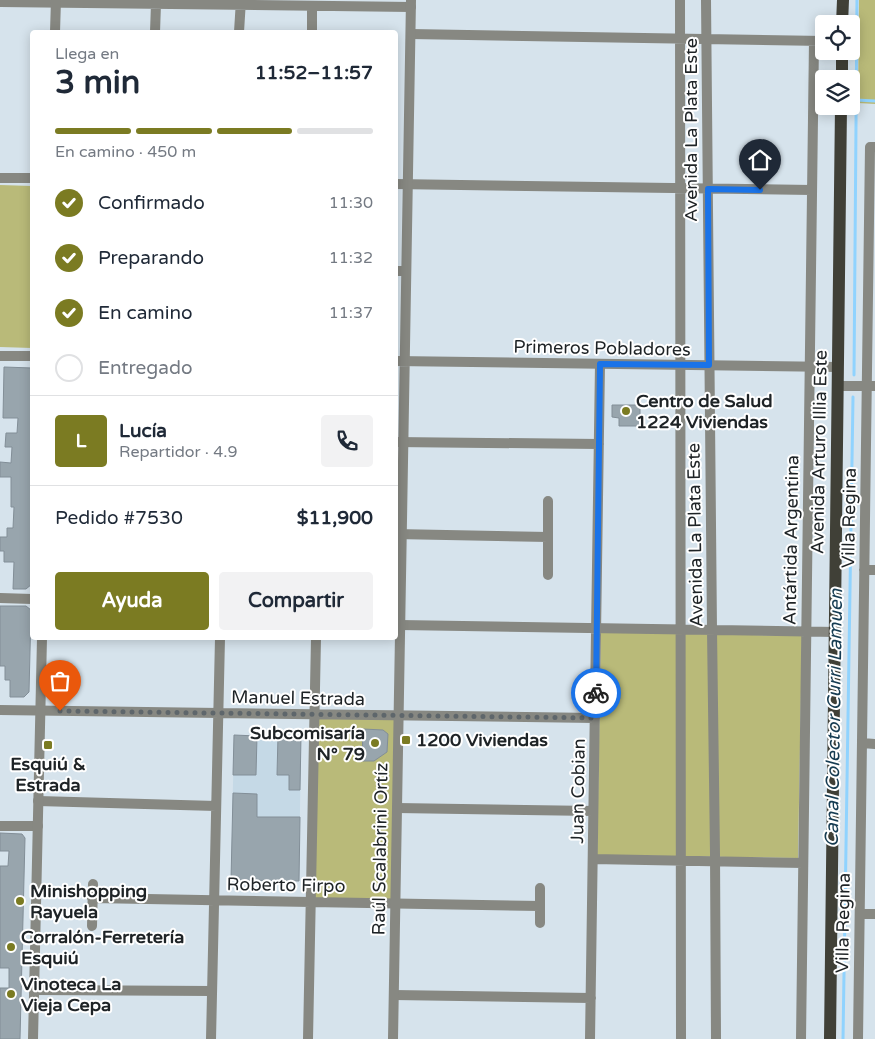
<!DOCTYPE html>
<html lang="es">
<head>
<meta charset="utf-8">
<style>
	body { margin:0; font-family:"Varela Round",sans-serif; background:#f2f2f3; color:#1f2937; height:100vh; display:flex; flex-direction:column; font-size:19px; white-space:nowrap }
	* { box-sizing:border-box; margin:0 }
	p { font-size:16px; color:#747a83 }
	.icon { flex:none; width:28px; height:28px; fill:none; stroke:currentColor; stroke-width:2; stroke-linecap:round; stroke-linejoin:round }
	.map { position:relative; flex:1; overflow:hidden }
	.drawer { position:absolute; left:30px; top:30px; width:368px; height:610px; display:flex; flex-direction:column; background:#fff; border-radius:5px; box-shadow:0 2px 12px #0003 }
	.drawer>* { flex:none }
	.controls { position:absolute; left:815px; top:15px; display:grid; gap:10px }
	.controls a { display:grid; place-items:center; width:45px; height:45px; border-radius:5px; background:#fff; box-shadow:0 2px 12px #0003; font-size:25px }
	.pin { position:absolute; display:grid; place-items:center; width:42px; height:42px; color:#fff; margin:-51px -21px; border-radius:50% 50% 50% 0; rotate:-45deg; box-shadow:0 0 5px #0007 }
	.pin .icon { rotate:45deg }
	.courier { position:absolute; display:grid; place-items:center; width:50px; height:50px; margin:-25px; border:4px solid #1a73e8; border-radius:50%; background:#fff; color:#222; box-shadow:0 1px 6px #0007 }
	.headline em { font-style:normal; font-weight:800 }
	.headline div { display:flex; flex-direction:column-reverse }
	.headline { display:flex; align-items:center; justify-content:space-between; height:85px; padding:0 25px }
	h1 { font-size:32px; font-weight:800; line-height:38px }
	.bar { display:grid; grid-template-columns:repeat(4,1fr); gap:8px 5px; align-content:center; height:60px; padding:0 25px }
	.bar i { height:6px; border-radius:4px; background:#e0e1e3 }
	.bar .selected { background:#7b7b22 }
	.bar p { grid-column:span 4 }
	.line { display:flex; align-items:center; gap:12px; padding:0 25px; border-top:1px solid #e0e1e3 }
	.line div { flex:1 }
	.round { display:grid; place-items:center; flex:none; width:52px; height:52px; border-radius:5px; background:#f2f2f3 }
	ol { padding:0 25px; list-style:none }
	li { display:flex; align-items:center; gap:15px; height:55px }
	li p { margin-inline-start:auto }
	li .icon { padding:5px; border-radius:50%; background:#7b7b22; color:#fff; stroke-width:4 }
	li:last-child { color:#747a83 }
	li i { width:28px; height:28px; border:2px solid #e0e1e3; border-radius:50% }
	.cta { display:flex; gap:10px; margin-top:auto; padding:10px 25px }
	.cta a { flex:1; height:58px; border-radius:5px; background:#7b7b22; color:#fff; font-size:20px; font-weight:800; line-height:58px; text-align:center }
	.cta a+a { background:#f2f2f3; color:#1f2937 }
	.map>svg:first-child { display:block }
</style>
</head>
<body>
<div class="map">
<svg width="875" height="1039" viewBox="0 0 875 1039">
	<rect width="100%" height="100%" fill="#d6e3ec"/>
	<path fill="#c5d9e6" d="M234,735L301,737L299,881L231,880Z"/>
	<path fill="#b9ba79" d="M859,0H875V104L858,103Z
		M0,185L32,186V348L0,347Z
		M601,632L802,636L798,858L597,855Z
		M314,714L399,715L395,903L311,902Z"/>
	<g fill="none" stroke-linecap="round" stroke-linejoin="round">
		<path stroke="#90d3fe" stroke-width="3" d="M856,100L875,101
			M854,375L857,0
			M843,1039L853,397"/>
	</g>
	<path fill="#98a5ad" stroke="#828e97" d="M4,367L32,368V584L26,589H13L14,562H4V551H0V537H7V528H13L14,507H11V477H0V462L11,463L12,447H5L6,433H17L18,418H3Z
		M612,405H640V426H619V418L612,417Z
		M0,606H26L31,610L29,692L24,697H10V680H5V666H0Z
		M363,729L383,730L388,734L387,752L374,761H362Z
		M234,735L257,736L256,775H233Z
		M278,736H301L300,790H289V775H277Z
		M233,793L257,794V817H300L299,881L231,880Z
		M0,833L22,834L25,838L20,1039H0V988H9V968H0V866H8L9,851H0Z"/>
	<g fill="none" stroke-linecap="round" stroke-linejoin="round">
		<path stroke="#878882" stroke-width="10" d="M680,0L681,1039
			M706,0L712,630L715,854L716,1039
			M0,2L411,7
			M155,32L156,4
			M239,32L241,0
			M312,32V6
			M411,34L824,41
			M0,178H32
			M395,184L812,190
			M395,271H406
			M395,442L599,444
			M395,534L548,537
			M864,570H875
			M548,575V501
			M0,598L32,599
			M400,625L835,632
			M0,710L595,718
			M862,743L875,744
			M38,801L216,806
			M397,808L593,811
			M0,826H38
			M593,859L803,863
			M92,898L540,906
			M860,914H875
			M540,923V888
			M92,926L93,884
			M34,990L212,991
			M394,995L591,998
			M211,1039L220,638
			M308,1039L316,638
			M590,1039L600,364
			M801,1039L814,41
			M858,1039L870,147H875"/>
		<path stroke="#878882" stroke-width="10" d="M55,32L56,0
			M0,356H32
			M395,361L838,367
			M838,386H875
			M33,1039L42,638
			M393,1039L411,0"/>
		<path stroke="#404037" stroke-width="12" d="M842,24L843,0
			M842,79V51
			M830,1039L841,106"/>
	</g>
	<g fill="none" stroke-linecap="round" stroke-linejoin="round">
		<path stroke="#5e666b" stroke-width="5" stroke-dasharray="0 9" d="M60,711L595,718L596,693"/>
		<path stroke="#1a73e8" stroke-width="6" d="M596,693L600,364L709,365L708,189L760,190"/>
	</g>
	<g fill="#7b7b22" stroke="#fff" stroke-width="2">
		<circle cx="626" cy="411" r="5"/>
		<rect x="401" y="735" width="10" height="10" rx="2.5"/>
		<circle cx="375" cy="743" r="5"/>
		<rect x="43" y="740" width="10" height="10" rx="2.5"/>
		<circle cx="20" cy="901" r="5"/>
		<circle cx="11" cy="947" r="5"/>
		<circle cx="11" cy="994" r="5"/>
	</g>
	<g text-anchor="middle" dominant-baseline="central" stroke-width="4" stroke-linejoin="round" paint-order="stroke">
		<g font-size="18" fill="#1e2326" stroke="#fff">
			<text transform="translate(691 130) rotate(-90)">Avenida La Plata Este</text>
			<text transform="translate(602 348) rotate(1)">Primeros Pobladores</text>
			<text transform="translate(819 452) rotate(-89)">Avenida Arturo Illia Este</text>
			<text transform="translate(849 518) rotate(-89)">Villa Regina</text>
			<text transform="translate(695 535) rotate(-91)">Avenida La Plata Este</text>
			<text transform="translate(791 540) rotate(-89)">Antártida Argentina</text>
			<text transform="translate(298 698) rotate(1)">Manuel Estrada</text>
			<text transform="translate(578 791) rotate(-89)">Juan Cobian</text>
			<text transform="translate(380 849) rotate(-89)">Raúl Scalabrini Ortíz</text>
			<text transform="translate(286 885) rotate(1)">Roberto Firpo</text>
			<text transform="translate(843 923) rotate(-89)">Villa Regina</text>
		</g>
		<g font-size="18" font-weight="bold" fill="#1e2326" stroke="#fff" text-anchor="start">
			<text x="636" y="401">Centro de Salud<tspan x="636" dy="21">1224 Viviendas</tspan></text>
			<text x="365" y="733" text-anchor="end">Subcomisaría<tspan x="365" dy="21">N° 79</tspan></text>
			<text x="416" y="740">1200 Viviendas</text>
			<text x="48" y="764" text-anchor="middle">Esquiú &amp;<tspan x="48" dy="21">Estrada</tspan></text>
			<text x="30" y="891">Minishopping<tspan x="30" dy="21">Rayuela</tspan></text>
			<text x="21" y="937">Corralón-Ferretería<tspan x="21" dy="21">Esquiú</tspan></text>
			<text x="21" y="984">Vinoteca La<tspan x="21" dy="21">Vieja Cepa</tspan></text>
		</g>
		<g font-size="19" font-style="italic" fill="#163c52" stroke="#fff">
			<text transform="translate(834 718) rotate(-89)">Canal Colector Curri Lamuen</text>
		</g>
	</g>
</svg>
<div class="controls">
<a><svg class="icon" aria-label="locate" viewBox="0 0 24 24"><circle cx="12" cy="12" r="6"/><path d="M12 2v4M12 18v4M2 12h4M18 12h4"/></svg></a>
<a><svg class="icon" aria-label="layers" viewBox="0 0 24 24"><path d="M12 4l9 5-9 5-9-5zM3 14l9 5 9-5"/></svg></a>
</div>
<div class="pin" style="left:60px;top:711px;background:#ea580c"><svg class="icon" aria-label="bag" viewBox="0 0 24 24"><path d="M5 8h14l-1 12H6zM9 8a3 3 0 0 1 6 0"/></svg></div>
<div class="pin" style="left:760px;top:190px;background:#1f2937"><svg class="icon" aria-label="home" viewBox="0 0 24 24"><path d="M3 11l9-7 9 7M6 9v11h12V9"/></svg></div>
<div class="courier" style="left:596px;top:693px"><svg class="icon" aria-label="bike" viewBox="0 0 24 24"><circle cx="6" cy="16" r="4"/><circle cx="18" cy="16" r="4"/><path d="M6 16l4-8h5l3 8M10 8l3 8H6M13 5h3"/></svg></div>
<section class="drawer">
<div class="headline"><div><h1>3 min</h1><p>Llega en</p></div><em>11:52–11:57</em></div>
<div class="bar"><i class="selected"></i><i class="selected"></i><i class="selected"></i><i></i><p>En camino · 450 m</p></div>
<ol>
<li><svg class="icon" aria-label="check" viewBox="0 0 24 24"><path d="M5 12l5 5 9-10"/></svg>Confirmado<p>11:30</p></li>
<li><svg class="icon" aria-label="check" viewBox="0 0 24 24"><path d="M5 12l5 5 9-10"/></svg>Preparando<p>11:32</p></li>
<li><svg class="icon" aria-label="check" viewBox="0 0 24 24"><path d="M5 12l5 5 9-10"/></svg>En camino<p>11:37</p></li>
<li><i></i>Entregado</li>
</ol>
<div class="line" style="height:90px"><b class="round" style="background:#7b7b22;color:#fff">L</b><div><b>Lucía</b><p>Repartidor · 4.9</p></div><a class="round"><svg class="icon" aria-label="phone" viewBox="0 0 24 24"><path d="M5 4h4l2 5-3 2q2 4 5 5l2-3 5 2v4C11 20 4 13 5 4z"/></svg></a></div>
<div class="line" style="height:65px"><div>Pedido #7530</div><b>$11,900</b></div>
<div class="cta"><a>Ayuda</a><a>Compartir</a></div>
</section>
</div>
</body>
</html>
